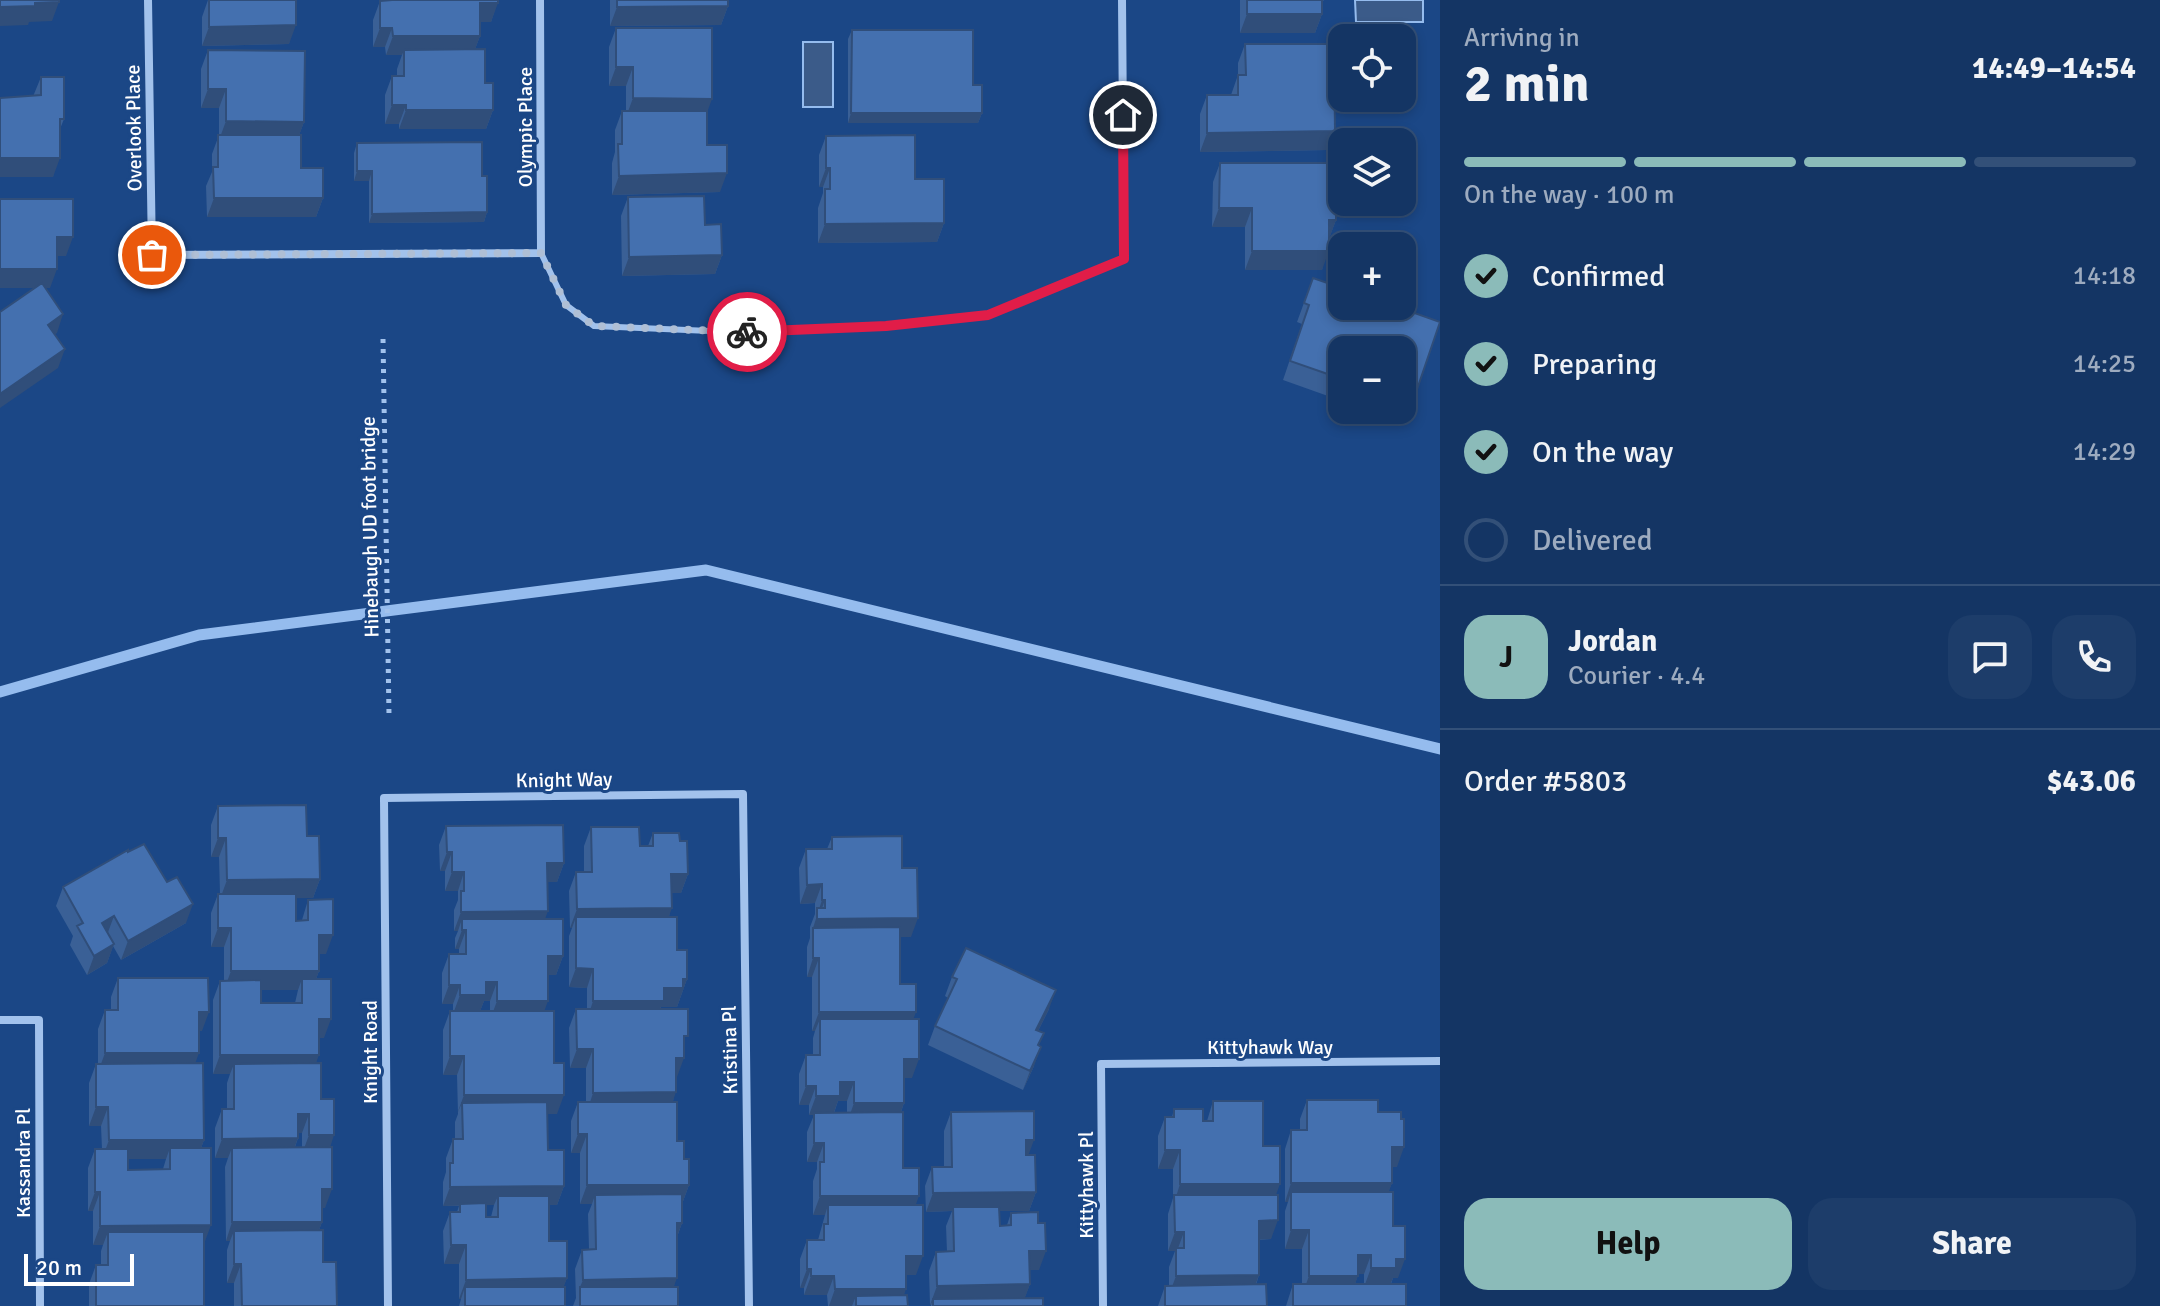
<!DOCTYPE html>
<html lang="en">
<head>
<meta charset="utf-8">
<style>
	body { margin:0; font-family:Signika,sans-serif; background:#1d3d6a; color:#f1f3f6; height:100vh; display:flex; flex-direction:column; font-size:30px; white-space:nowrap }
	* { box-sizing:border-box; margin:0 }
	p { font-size:26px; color:#9dabbf }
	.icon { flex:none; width:44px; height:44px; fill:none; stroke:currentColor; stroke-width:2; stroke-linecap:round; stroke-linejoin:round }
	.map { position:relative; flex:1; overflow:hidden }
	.panel { display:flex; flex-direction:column; background:#143564; width:720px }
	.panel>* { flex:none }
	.buttons { position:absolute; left:1328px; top:24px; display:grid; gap:16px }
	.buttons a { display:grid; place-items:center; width:88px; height:88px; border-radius:16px; background:#143564; box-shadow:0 4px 12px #0003,0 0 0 2px #335078; font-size:40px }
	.scale { position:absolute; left:24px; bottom:20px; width:110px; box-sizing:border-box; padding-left:8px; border:4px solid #fff; border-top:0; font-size:22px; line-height:28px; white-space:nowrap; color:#fff; -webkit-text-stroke:6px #1b4786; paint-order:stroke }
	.pin { position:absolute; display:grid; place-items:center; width:68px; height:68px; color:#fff; margin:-34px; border:4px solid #fff; border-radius:50%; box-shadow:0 2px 8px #0007 }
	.courier { position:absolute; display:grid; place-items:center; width:80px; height:80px; margin:-40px; border:6px solid #e11d48; border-radius:50%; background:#fff; color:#222; box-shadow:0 2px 10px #0007 }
	.overview em { font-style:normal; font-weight:700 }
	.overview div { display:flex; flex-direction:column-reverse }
	.overview { display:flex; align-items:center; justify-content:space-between; height:136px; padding:0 24px }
	h1 { font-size:52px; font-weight:700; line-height:60px }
	.bar { display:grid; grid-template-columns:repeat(4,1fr); gap:12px 8px; align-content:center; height:96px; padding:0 24px }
	.bar i { height:10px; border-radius:6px; background:#335078 }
	.bar .active { background:#8bbbb9 }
	.bar p { grid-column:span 4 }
	.line { display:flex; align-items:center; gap:20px; padding:0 24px; border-top:2px solid #335078 }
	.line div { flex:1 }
	.round { display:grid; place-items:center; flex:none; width:84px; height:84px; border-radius:24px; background:#1d3d6a }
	ol { padding:0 24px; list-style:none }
	li { display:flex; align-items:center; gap:24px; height:88px }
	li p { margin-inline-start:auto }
	li .icon { padding:8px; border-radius:50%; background:#8bbbb9; color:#111; stroke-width:4 }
	li:last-child { color:#9dabbf }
	li i { width:44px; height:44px; border:4px solid #335078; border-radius:50% }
	.button { display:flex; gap:16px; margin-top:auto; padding:16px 24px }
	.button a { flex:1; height:92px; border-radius:24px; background:#8bbbb9; color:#111; font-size:32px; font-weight:700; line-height:92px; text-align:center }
	.button a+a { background:#1d3d6a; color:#f1f3f6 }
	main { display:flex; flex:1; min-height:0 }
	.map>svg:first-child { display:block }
</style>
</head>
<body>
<main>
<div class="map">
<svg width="1440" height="1306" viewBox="0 0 1440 1306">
	<rect width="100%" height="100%" fill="#1b4786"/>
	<path fill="#3b5b89" stroke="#95bcee" stroke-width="2" d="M1355,0H1423V22H1356Z
		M803,42H833V107H803Z"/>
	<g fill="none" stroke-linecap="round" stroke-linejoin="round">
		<path stroke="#95bcee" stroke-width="11" d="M0,692L199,635L706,570L1440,749"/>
		<path stroke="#a2c2ec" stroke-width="5" stroke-dasharray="4 6" stroke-linecap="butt" d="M383,339L389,715"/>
		<path stroke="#a2c2ec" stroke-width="6" d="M541,253L566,305L594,326L756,333L886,326L988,315L1124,259"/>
		<path stroke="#a2c2ec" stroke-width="8" d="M148,0L152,255L541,253L540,0
			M1122,0L1124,259
			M0,1020H39L40,1306
			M388,1306L384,798L743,794L749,1306
			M1103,1306L1101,1064L1440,1061"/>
	</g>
	<path fill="#3a6096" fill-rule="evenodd" d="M208,0H296L289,44L202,46V17Z
		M385,0H498L491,22H480V36L475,49L493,110L486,129H399V124H385V95L392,76H397V69L402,55H386L385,47H373V20L380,1Z
		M610,0H728V6L721,25L610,26Z
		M1240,0H1324L1322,2V14L1315,33H1240Z
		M616,28L707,114V145L720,192L612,195V163L615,152V130L622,111H626V86H609V47Z
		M852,30L973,85L982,113L978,123H848V39Z
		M1245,44L1335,131L1328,150L1200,152V114L1207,95H1231L1238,75V63Z
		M208,50L304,122L299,135L301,168L323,198L316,217H207L206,186L212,172V154L219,135V108H201V69Z
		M41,77L64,119L60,129L53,177H0Z
		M826,136L915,179L944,223L937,242L818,243V208L823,193V187H819V155Z
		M357,143L482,176L487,212L484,222L369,223V181H354V153Z
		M1220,163L1341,197L1336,210V220L1329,238L1322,270H1245V227H1212L1213,182Z
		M628,197L705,225L722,255L715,274L622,276L621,216Z
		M1313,278L1440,322L1405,423L1368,410H1402V350H1342V401L1283,380L1302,324L1297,322Z
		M218,806L307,836L320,879L313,898H296V921L302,920L308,900L326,954H319V971L316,979L324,1038H319L316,1063L330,1147L325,1208H322V1222L319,1230L323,1262L337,1306H234V1283H227V1250L230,1241H226L225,1167L228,1158H215V1128L222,1109H227V1083L230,1074H213V1000L220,981H224V947H211V913L218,894H220L219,857H211V825ZM261,990H298L295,1003H261ZM298,1133H302V1147H295L298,1138Z
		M446,826L564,863L557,882H547L545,919L563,956L556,975H548L544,1011L554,1063L557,1114H547L548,1150L564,1186L557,1205H549V1241L567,1278L563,1287L565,1306H459L461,1299H459V1264H444L443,1231L450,1212H457L459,1206H443V1182L446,1172V1158L453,1139H455V1122L458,1114L457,1075H443V1030L450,1011H453V1004H442V973L449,954H459V949H455V938L458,931H454V910L458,900V891H445V871H440L439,845ZM484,1001H490V1011H480ZM486,1205H494L491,1217H486Z
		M591,827L640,846H648L653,833L680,841L688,874L681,893H672L669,917L677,950L687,979L677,1007H661V1009L684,1048L676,1077L673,1102L677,1141L684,1159L689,1185L682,1204V1223L677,1237L674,1287L678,1306H573L576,1298L575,1269L582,1250L589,1249L588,1214L592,1204H580V1153H571V1121L578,1102H586V1068H570L569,1028L576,1009H587V988L569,987V936L572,928H570L569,891L576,872H584V846Z
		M832,837L902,868L911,937H900V984L913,1019L912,1078H904V1103L901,1112L903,1168L916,1205V1275H906L904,1295L908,1306H828L827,1295H804V1288H800V1259L807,1240H818L825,1215H813V1181L817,1169V1162H807V1132L814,1115H809V1105H799V1074L806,1055H813V1038L815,1031H812V977H807V947L810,938V927L815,914V903L800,904L799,868L806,849H827ZM838,1101H847V1112L834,1113Z
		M63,887L186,923L121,960L113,946L107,963L87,975L70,945L73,936L56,906Z
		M952,977L1049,1009L1038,1031L1034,1066L1023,1090L928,1045L935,1026L948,998L945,996Z
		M118,978L202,1031H199L195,1063L204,1140L201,1148L204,1244V1306H89V1284L96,1265H101V1251L103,1245H93V1211H88V1168L95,1149H102L101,1126H89V1083L96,1064H98V1029L105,1010H111V997ZM128,1159H166L163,1169L128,1170Z
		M1307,1100L1378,1112L1397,1167H1392V1183L1388,1192L1398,1278H1393L1391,1284L1406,1306H1286L1293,1284H1302V1249H1285V1211L1288,1202H1285V1149L1291,1130H1300V1119ZM1358,1274H1364V1284H1355Z
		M1213,1101L1263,1146L1276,1195L1271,1239L1259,1240V1275L1256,1285L1267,1306H1158L1165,1286H1169V1267L1175,1251H1168V1214L1173,1198V1169H1158V1136L1165,1117H1172L1174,1109L1203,1121H1207Z
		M951,1112L1029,1155L1036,1192L1029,1211H999L1000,1226L1007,1225L1011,1213L1039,1270H1029L1030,1284L1024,1299L1043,1306H931V1305H930L929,1271L936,1252H947L946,1226L952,1211L926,1212L925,1186L932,1167H944V1131Z"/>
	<path fill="#304e7a" d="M59,2L52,21L29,22L28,25L0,26V7L35,3Z
		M480,3H498L491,22H473Z
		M728,6L721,25L610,26L617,7Z
		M1247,14H1322L1315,33H1240Z
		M296,25L289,44L202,46L209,27Z
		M380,28H392L385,47H373Z
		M393,36H480L473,55L404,50L402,55H386Z
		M616,67H633L626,86H609Z
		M208,89H226L219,108H201Z
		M633,98L712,99L705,118L626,117Z
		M392,105H406L399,124H385Z
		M406,110H493L486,129H399Z
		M851,113H982L978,123H848Z
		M226,121L304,122L297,141L219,140Z
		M1335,131L1328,150L1200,152L1207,133Z
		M0,158H60L53,177H0Z
		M826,168H830L823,187H819Z
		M357,171H372L369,181H354Z
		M727,173L720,192L612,195L619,176Z
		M1336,197H1341L1334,216Z
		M214,198H323L316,217H207Z
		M1219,208H1252L1245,227H1212Z
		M487,212L484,222L369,223L372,214Z
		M1329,220H1336L1329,239Z
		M944,223L937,242L818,243L825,224Z
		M57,237H73L66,256H50Z
		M1252,251H1329L1322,270H1245Z
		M722,255L715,274L622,276L629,257Z
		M0,269H57L50,288H0Z
		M63,314L57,333L41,344L48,325Z
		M65,349L58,368L0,408V394Z
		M218,838H226L219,857H211Z
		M447,852H452L445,871H440Z
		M547,863H564L557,882H540Z
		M452,872H464L458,891H445Z
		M671,874H688L681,893H664Z
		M320,879L313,898L220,899L227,880Z
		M822,884L815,903L800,904L807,885Z
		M822,900H825L818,919L918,918L911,937L813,938V928Z
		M193,904L186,923L121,960L128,941Z
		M672,908L665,927L576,917L572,928H570L577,909Z
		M548,911L541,930H466L459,949H455L462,930V919L458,931H454L461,912Z
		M114,916L107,935L102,923Z
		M218,928H231L224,947H211Z
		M319,935H333L326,954H312Z
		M114,944L107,963L87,975L94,956Z
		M548,956H563L556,975H541Z
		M813,958H819L812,977H807Z
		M576,968L593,969L587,988L569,987Z
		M231,971H319L312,990L302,979L298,990H224Z
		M683,979H687L677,1007H661L657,1020H587L593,1001L664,988Z
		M486,982H497L490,1001H484L479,1014H453L460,995Z
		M449,985H460L453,1004H442Z
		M1056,990L1049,1009L1029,1049L1036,1030Z
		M497,1001H548L541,1020H490Z
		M199,1012H209L202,1031H192Z
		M819,1012H916L909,1031L820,1019L815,1031H812Z
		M319,1019H331L324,1038H312Z
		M1041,1047L1034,1066L1023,1090L1030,1071Z
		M577,1049H593L586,1068H570Z
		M105,1053H199L192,1072H98Z
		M220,1055H319L312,1074L234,1064L230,1074H213Z
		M450,1056H464L457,1075H443Z
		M676,1058H684L677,1077H669Z
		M904,1059H919L912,1078H897Z
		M840,1082H854L847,1101H838L833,1115H809L816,1096Z
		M806,1086H816L809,1105H799Z
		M676,1092L669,1112H587L593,1093Z
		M464,1095H564L557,1114H462V1103L457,1114Z
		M854,1103H904L897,1123H847Z
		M96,1107H108L101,1126H89Z
		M298,1114H309L302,1133H291Z
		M578,1134H587L580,1153H571Z
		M309,1135H334L328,1154H302Z
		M298,1138L291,1157L232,1148L228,1158H215L222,1139Z
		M109,1140H204L197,1159L170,1148L166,1159H102Z
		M1026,1140H1034L1027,1159H1019Z
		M814,1143H824L817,1162H807Z
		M1392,1147H1404L1397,1167H1385Z
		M1165,1150H1180L1173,1169H1158Z
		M1291,1183H1392L1385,1202L1291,1192L1288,1202H1285Z
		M1180,1184H1280L1273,1203L1175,1200Z
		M587,1185H689L682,1204L595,1195L592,1204H580Z
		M564,1186L557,1205H498V1196L494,1205L443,1206L450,1187Z
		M322,1189H332L325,1208H315Z
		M95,1192H100L93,1211H88Z
		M1036,1192L1029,1211H953V1207L952,1211L926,1212L933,1193Z
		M820,1196H919L912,1215L828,1205L825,1215H813Z
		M1278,1220L1271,1239L1252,1240L1259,1221Z
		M232,1222H322L315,1241L234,1231L230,1241H226Z
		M677,1223H682L675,1242Z
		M211,1225L204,1244L108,1245V1232L103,1245H93L100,1226Z
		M1291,1230H1309L1302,1249H1285Z
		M1175,1232H1184L1177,1251L1176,1248L1175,1251H1168Z
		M451,1245H466L459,1264H444Z
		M1029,1251H1046L1039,1270H1022Z
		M1358,1255H1371L1364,1274H1351Z
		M906,1256H923L916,1275H899Z
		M1396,1259H1405L1398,1278H1393L1389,1287H1364L1371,1268Z
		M234,1264H241L234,1283H227Z
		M807,1269H811L804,1288H800Z
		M1259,1275L1252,1294L1169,1295L1176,1276Z
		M811,1276H834L827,1295H804Z
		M1309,1276H1358L1351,1295H1302Z
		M567,1278L560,1297L465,1287L461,1299H459L466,1280Z
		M677,1278L670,1297L580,1287L583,1280Z
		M1030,1284L1023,1303L933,1299L931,1305H930L937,1286Z
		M835,1289H906L900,1306L856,1296L852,1306H829Z"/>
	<path fill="#4470af" stroke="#304e7a" stroke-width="2" d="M0,0H59V2L35,3V6L0,7Z
		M209,0H296V25L209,27Z
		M392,0H498V3H480V36H393L392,28H380V1Z
		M617,0H728V6L617,7Z
		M1247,0H1322V14H1247Z
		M616,28H712V99L633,98V67H616Z
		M852,30H973V85H982V113H851Z
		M1245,44H1334L1335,131L1207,133V95H1238V75H1246Z
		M485,49V83H493V110H406V105H392V76H404V50Z
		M208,50L305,51L304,122L226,121V89H208Z
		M41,77H64V119H60V158H0V98L41,95Z
		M622,111H707V145H727V173L619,176L618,144H622Z
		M218,135H301V168H323V198H214L213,167H218Z
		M915,135V179H944V223L825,224V189H830V168H826V136Z
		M482,142V176H487V212L372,214V171H357V143Z
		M1220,163H1341V197H1336V220H1329V251H1252V208H1219Z
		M704,196L705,225L721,224L722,255L629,257L628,197Z
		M0,199H73V237H57V269H0Z
		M1313,278L1342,288V306H1395L1440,322L1412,404L1402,400V350H1342V379L1290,361L1309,305L1304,303Z
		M42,283L63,314L48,325L65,349L0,394V312Z
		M306,805L307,836H319L320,879L227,880L226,838H218V806Z
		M563,825L564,863H547L548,911L461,912V891H464V872H452V852H447L446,826Z
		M591,827H639L640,846H653V833H679L680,841H687L688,874H671L672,908L577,909L576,872H592Z
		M902,836V868H917L918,918L817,919V908H825V900H822V884L807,885L806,849H832V837Z
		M144,844L167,882L177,877L193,904L128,941L114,916L102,923L114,944L94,956L77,926L83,923L63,887L128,850V852Z
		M218,894H296V921L308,920V900L333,899V935H319V971H231V928H218Z
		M576,917H677V950H687V979H683V988H664V1001H593V969L576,968Z
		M462,919H563V956H548V1001H497V982H486V995H460V985H449V954H466V930H462Z
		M900,927V984H916V1012H819V958H813V928Z
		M966,948L1056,990L1036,1030L1044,1033L1038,1045L1041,1047L1030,1071L935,1026L957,979L952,977Z
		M118,978H208L209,1012H199V1053H105V1010H118Z
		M302,979H331V1019H319V1055H220V981L261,980V1003H302Z
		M576,1009H688V1036H684V1058H676V1092L593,1093V1049H577Z
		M450,1011H554V1063H564V1095H464V1056H450Z
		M820,1019H919V1059H904V1103H854V1082H840V1096H816V1086H806V1055H820Z
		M203,1063L204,1140H109L108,1107H96V1064Z
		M321,1063V1099H334V1135H309V1114H298V1138L222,1139V1109H234V1064Z
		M1307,1100H1378V1112H1401V1119H1404V1147H1392V1183H1291V1130H1307Z
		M1213,1101H1263V1146H1280V1184H1180V1150H1165V1117H1174V1109H1203V1121H1213Z
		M547,1102L548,1150H564V1186L450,1187V1163H453V1139H463L462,1103Z
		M578,1102H677V1141H684V1159H689V1185H587V1134H578Z
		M1034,1111V1140H1026V1155H1035L1036,1192L933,1193L932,1167H952L951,1112Z
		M903,1112V1168H919V1196H820V1162H824V1143H814V1113Z
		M332,1147V1189H322V1222H232V1148Z
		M170,1148H211V1225L100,1226V1192H95V1149H128V1170L170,1169Z
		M1291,1192H1393V1226H1405V1259H1396V1268H1371V1255H1358V1276H1309V1230H1291Z
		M682,1194V1223H677V1278L583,1280L582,1250L596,1249L595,1195Z
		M1174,1195H1278V1220L1259,1221V1275L1176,1276V1248H1184V1232H1175Z
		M498,1196H549V1241H567V1278L466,1280V1245H451L450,1212H460V1204L486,1203V1217H498Z
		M828,1205H923V1256H906V1289H835L834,1276H811V1269H807V1240H824V1224H828Z
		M953,1207H999L1000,1226L1011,1225V1213L1038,1212V1223H1045L1046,1251H1029L1030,1284L937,1286L936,1252L954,1251Z
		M323,1230V1262H336L337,1306H242L241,1264H234V1231Z
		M108,1232H204V1306H96V1265H108Z
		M1266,1284L1267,1306H1165V1286Z
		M1293,1284H1406V1306H1293Z
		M465,1287H565V1306H465Z
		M580,1287H678V1306H580Z
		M907,1295L908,1306H856V1296Z
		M1043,1298V1306H933V1299Z"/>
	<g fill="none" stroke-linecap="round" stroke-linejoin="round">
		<path stroke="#afbfd5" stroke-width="8" stroke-dasharray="0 14.4" d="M152,255L541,253L566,305L594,326L747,332"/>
		<path stroke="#e11d48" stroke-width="10" d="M747,332L886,326L988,315L1124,259L1123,115"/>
	</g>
	<g text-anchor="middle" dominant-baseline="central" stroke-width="6" stroke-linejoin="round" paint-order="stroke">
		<g font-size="20" fill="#fff" stroke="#1b4786">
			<text transform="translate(525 127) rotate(-90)">Olympic Place</text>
			<text transform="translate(134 128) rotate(-91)">Overlook Place</text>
			<text transform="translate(370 527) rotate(-91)">Hinebaugh UD foot bridge</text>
			<text transform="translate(564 780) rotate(-1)">Knight Way</text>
			<text x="1270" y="1047">Kittyhawk Way</text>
			<text transform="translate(730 1050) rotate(-91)">Kristina Pl</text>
			<text transform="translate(370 1052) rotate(-90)">Knight Road</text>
			<text transform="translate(23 1163) rotate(-90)">Kassandra Pl</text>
			<text transform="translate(1086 1185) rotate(-90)">Kittyhawk Pl</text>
		</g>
	</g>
</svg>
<div class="buttons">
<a><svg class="icon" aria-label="locate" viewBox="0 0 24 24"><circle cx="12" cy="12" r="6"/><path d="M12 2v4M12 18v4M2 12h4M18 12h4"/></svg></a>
<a><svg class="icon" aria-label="layers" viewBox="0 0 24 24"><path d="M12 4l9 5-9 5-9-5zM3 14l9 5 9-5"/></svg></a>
<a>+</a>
<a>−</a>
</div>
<div class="scale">20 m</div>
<div class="pin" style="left:152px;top:255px;background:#ea580c"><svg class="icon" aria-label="bag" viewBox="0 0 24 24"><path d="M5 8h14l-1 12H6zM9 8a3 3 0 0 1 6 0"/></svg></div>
<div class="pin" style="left:1123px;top:115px;background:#1f2937"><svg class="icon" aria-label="home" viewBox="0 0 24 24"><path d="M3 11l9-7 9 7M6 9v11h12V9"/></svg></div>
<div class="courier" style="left:747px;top:332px"><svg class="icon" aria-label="bike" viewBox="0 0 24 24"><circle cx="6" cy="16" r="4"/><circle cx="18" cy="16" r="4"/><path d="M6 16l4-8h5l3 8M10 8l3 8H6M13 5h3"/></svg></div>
</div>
<section class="panel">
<div class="overview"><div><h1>2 min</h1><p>Arriving in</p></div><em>14:49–14:54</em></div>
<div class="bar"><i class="active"></i><i class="active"></i><i class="active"></i><i></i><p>On the way · 100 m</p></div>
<ol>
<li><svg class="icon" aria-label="check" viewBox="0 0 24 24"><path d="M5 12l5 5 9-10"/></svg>Confirmed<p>14:18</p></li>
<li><svg class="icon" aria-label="check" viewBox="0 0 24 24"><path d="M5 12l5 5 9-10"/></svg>Preparing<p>14:25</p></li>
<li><svg class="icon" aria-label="check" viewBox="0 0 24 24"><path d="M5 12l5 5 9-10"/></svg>On the way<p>14:29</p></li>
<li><i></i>Delivered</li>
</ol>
<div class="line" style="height:144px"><b class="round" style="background:#8bbbb9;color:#111">J</b><div><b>Jordan</b><p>Courier · 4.4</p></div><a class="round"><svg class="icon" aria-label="chat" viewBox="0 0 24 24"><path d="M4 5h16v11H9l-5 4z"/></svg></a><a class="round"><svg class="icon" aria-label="phone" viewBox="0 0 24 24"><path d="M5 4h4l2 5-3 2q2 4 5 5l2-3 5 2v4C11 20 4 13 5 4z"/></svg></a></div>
<div class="line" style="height:104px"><div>Order #5803</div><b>$43.06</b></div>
<div class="button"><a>Help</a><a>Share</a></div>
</section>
</main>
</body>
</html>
